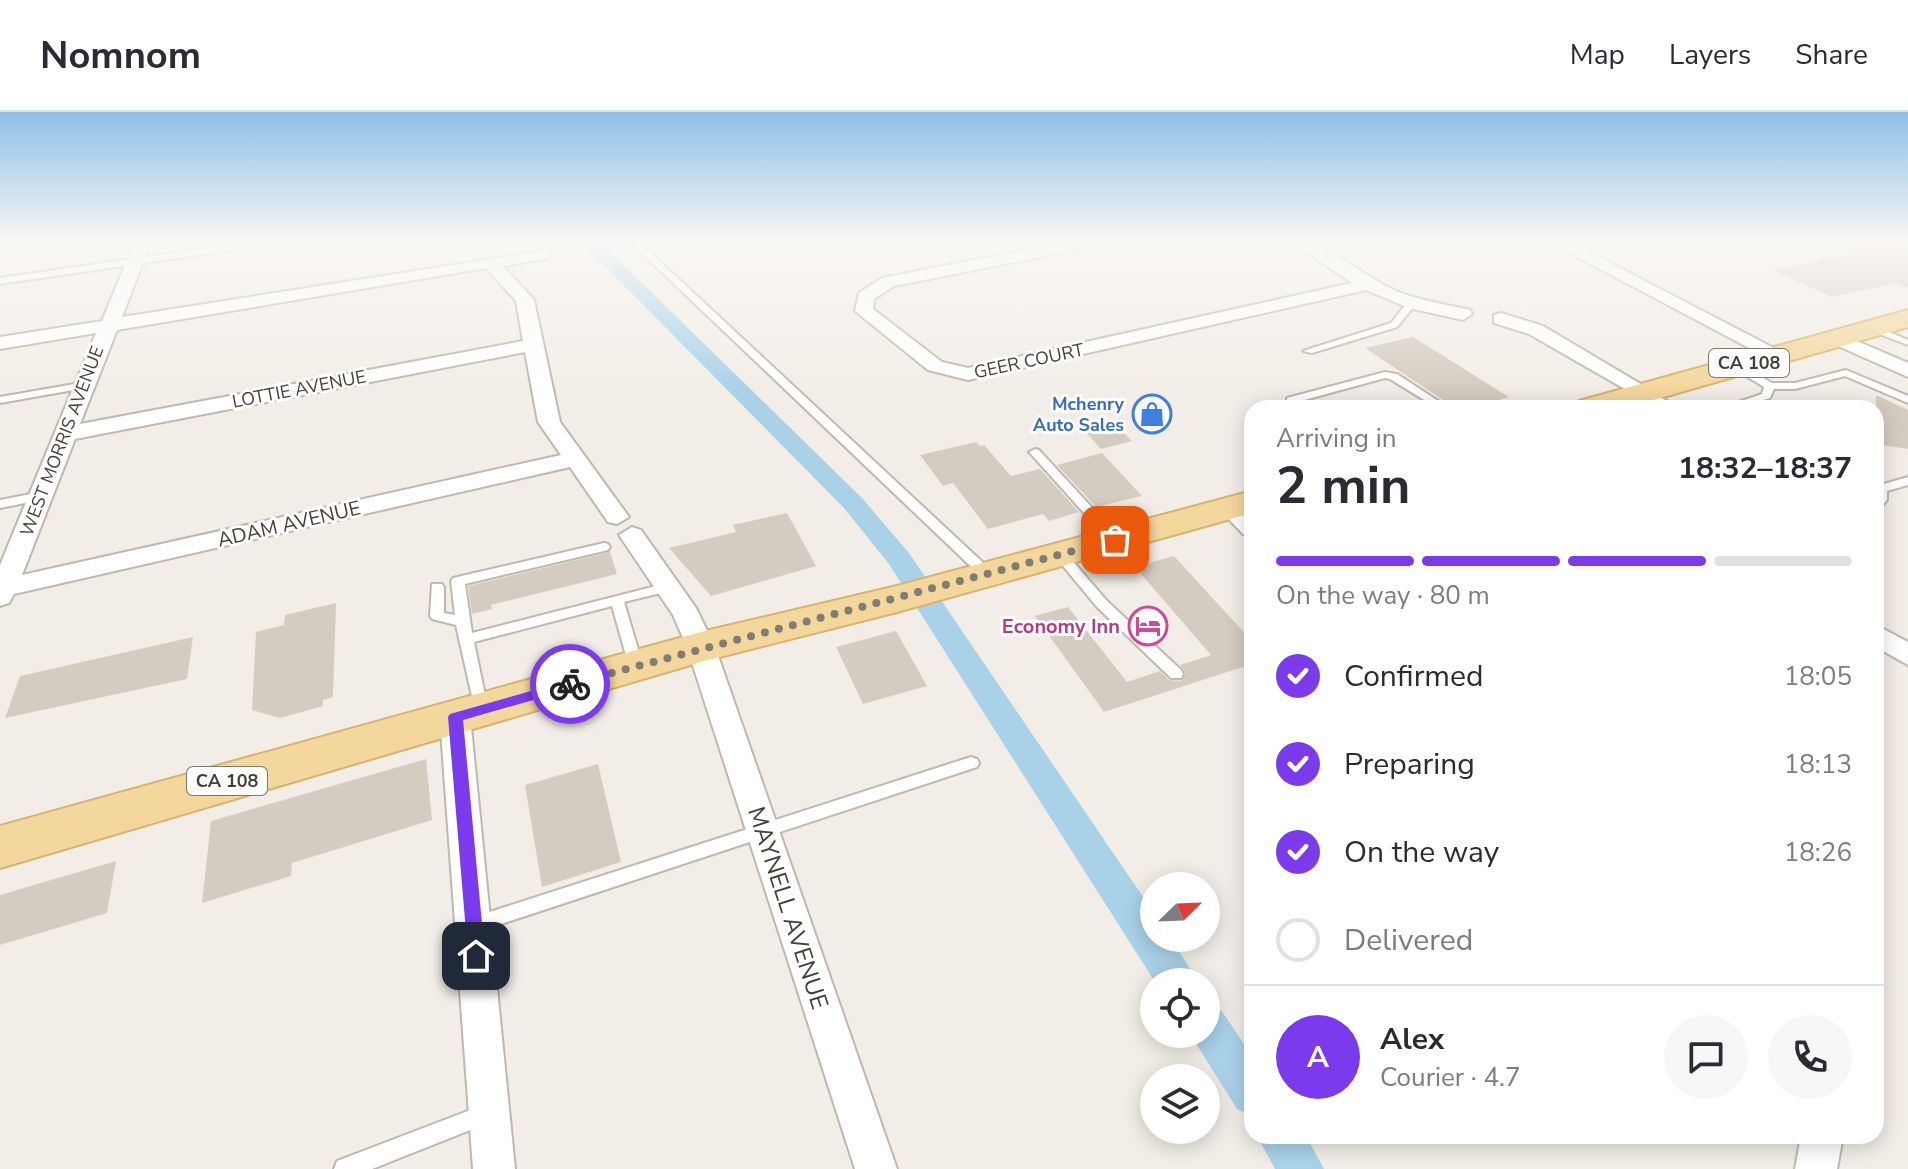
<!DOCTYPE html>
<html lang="en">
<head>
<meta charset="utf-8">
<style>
	body { margin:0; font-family:"Nunito Sans",sans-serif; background:#f7f7f7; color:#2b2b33; height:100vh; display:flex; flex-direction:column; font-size:30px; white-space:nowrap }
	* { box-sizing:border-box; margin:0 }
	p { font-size:26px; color:#7c7c81 }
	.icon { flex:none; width:44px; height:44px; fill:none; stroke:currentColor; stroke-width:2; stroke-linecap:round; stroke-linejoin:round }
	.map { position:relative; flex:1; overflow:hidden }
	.details { position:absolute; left:1244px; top:288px; width:640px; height:744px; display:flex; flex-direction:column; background:#fff; border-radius:24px; box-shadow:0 4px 20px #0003 }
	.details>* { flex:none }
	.needle { width:52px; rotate:67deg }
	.fabs { position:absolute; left:1140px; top:760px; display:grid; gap:16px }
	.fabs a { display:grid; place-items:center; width:80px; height:80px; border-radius:50%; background:#fff; box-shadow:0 4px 20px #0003; font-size:40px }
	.pin { position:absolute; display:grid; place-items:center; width:68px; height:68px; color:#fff; margin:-34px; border-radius:16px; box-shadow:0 4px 12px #0006 }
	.courier { position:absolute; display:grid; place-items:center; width:80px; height:80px; margin:-40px; border:6px solid #7c3aed; border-radius:50%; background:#fff; color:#222; box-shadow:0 2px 10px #0007 }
	.overview em { font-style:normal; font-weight:700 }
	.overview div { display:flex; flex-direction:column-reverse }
	.overview { display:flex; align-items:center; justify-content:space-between; height:136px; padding:0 32px }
	h1 { font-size:52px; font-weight:700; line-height:60px }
	.bar { display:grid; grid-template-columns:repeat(4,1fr); gap:12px 8px; align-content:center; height:96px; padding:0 32px }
	.bar i { height:10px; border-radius:6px; background:#e1e1e2 }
	.bar .active { background:#7c3aed }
	.bar p { grid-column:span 4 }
	.line { display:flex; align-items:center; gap:20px; padding:0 32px; border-top:2px solid #e1e1e2 }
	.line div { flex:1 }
	.round { display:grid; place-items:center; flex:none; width:84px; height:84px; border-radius:42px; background:#f7f7f7 }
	ol { padding:0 32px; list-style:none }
	li { display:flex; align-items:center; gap:24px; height:88px }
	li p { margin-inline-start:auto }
	li .icon { padding:8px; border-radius:50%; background:#7c3aed; color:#fff; stroke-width:4 }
	li:last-child { color:#7c7c81 }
	li i { width:44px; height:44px; border:4px solid #e1e1e2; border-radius:50% }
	header { display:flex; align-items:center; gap:48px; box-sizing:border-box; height:112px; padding:0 40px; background:#fff; border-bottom:2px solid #e1e1e2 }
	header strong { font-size:38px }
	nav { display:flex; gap:44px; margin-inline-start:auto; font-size:28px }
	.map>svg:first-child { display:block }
</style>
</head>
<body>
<header>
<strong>Nomnom</strong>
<nav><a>Map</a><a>Layers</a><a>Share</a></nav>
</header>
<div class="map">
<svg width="1908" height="1057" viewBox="0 0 1908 1057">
	<rect width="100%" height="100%" fill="#f2eee7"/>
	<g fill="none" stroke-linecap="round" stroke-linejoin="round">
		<path fill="#a9d2e9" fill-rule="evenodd" d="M580,129H599L862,386L909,441L1154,801V826H1171L1198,870H1155L889,452L844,396Z
			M1206,892L1221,898L1252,944V1004L1237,997L1190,922H1206Z
			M1257,1024H1306L1324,1057H1275Z"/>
	</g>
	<path fill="#d5ccc1" d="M1821,129H1908V176L1895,171L1832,185L1772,158L1850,142Z
		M1413,225L1509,285L1470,296H1455L1365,236Z
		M1876,283L1908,298V337L1876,332Z
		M1113,311L1132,329L1101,337L1084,318Z
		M976,330L980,334L984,333L1011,364L1040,357L1079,400L1049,409L1043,402L988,417L953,371L943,374L920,343Z
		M1102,341L1142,384L1096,395L1057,353Z
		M787,401L816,454L711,484L669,436L736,420L733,413Z
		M610,440L617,462L491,493L492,497L472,502L468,474Z
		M1174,444L1252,529V552L1104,600L1035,504L1068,495L1127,570L1160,559L1169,568L1181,569L1186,561L1180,553L1211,543L1135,455Z
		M336,491L333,585L323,588V594L280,606L252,598L256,520L284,513L285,503Z
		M896,519L927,574L863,592L836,535Z
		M193,525L187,567L5,606L20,564Z
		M426,647L432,708L292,751L291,764L202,791L211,709Z
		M598,652L621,750L542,775L525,673Z
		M116,749L107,801L0,833V783Z"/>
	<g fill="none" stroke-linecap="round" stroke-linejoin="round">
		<g stroke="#bfb8ad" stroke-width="4">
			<path id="service" d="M256,129H277L273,132L0,172V166Z
				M629,129H638L993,460L995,463L993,466H983Z
				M1410,190L1415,193L1397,215L1312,241L1303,239L1391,211L1407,191Z
				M1869,214H1875L1908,228V233L1869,218Z
				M1737,251L1772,271H1795L1846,258L1908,284V291L1845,264L1795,277H1774L1770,286L1737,296H1721L1762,282L1764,275L1733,256V252Z
				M1385,260L1397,262L1438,289L1437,291H1429L1390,267L1385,266L1297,290L1298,296H1288L1287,286Z
				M86,270L90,271V275L0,291V285Z
				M1644,277L1677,294L1678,296H1665L1640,282V278Z
				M1035,337L1039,338L1119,425L1121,428L1119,431H1111L1031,342L1029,340Z
				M1908,365V373L1887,379V388L1880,396L1876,397L1877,374Z
				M41,380L47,384L45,387L0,396V388Z
				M604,431L608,432L610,435L608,438L465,472L472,521L668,471L673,472L675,475L673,478L624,490L643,554L641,558L636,559L629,554L612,494L474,530L488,598L486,602H476L456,513L432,507L430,504L432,472H442L444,475V501L455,503L451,469L453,466Z
				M1060,439L1065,440L1107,489L1181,558L1183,562L1181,566H1171L1097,495L1054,443Z
				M971,645L977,647L979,651L977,655L474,821L468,819L465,813L468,807L474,805Z
				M486,992L493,995L496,1002L493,1009L372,1057H334L337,1049Z"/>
		</g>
		<g stroke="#bfb8ad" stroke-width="4">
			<path id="minor" d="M135,129H151L122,205L549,138V146L503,154L534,188L560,310L629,405L617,412L608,410L570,355L14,482L9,491L0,494V453L96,221L0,237V225L102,209ZM486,156L516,189L523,229L80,312L117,218ZM525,240L538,310L561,343L22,463L75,327Z
				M1071,129H1105L1097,134L894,174L874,187L873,197L942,250L968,256L1352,171L1290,129C1327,129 1362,164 1396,179C1420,189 1445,192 1470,198L1472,202L1463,208L1409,196L1366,178L968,268L928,258L855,199L859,181L882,166Z
				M1547,129H1568L1787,243L1777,249L1770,247Z
				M1501,201L1543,214L1654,280L1651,284H1637L1529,222L1494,211V203Z
				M1836,220L1908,251V265L1829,230L1826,226L1829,222Z
				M1230,389L1239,391L1252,403V425L1243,422L1218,396Z
				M632,415L641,418L696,496L715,535L897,1057H855L687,535L673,503L619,423Z
				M1876,513L1908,530V553L1876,535Z
				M455,594L466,597L470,605L515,1057H473L440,605L444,597Z
				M1801,1024H1843L1837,1057H1795Z"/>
		</g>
		<g stroke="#d8b36f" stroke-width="4">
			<path id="primary" d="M1908,198V215L1625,296H1574L1579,289Z
				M1252,379V401L897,500L704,549L0,756V714L701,520L897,474Z"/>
		</g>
		<use href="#service" fill="#fff" fill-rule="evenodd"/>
		<use href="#minor" fill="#fff" fill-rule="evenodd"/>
		<use href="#primary" fill="#f4d79d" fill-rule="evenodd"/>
	</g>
	<linearGradient id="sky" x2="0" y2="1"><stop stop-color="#8fc0e8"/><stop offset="0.47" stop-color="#f9f7f4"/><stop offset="1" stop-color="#f9f7f4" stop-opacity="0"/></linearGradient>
	<rect width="1908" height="277" fill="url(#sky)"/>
	<path fill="#7c3aed" d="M570,568L575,569V576L463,608L485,844L476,852L468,844L448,605L450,602Z"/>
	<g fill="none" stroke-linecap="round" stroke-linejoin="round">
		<path stroke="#817c75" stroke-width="8" stroke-dasharray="0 14.4" d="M570,572L1115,428"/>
	</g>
	<defs>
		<g id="shop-ring" transform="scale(2)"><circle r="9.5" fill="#fff" stroke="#3f7fe0" stroke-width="1.5"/><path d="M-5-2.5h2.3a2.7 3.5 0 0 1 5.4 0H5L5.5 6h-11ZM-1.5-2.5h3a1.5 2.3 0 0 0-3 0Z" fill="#3f7fe0"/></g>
		<g id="hotel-ring" transform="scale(2)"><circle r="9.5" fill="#fff" stroke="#d1479c" stroke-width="1.5"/><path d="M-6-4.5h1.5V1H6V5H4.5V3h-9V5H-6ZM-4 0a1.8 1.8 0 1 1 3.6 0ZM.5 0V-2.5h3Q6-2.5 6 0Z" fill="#d1479c"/></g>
	</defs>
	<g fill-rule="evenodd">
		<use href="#shop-ring" x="1152" y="302"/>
		<use href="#hotel-ring" x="1148" y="514"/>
	</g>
	<g text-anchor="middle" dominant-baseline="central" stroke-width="6" stroke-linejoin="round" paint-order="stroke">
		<g font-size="18" fill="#443e37" stroke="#fff">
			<text transform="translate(1029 249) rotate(-12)">GEER COURT</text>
			<text transform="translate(299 277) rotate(-11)">LOTTIE AVENUE</text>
			<text transform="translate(62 329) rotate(-69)">WEST MORRIS AVENUE</text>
		</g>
		<g fill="#fff" stroke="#7c7873" stroke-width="2">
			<rect x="1709" y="237" width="80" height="28" rx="6"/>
			<rect x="187" y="655" width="80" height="28" rx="6"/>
		</g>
		<g font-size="18" font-weight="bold" fill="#443e37">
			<text x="1749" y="251">CA 108</text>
			<text x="227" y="669">CA 108</text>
		</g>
		<g font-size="18" font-weight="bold" fill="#366cbe" stroke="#fff" text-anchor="end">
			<text x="1124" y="292">Mchenry<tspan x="1124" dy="21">Auto Sales</tspan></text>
		</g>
		<g font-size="20" fill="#443e37" stroke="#fff">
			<text transform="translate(289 412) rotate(-13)">ADAM AVENUE</text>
		</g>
		<g font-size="20" font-weight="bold" fill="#b23c85" stroke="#fff" text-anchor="end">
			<text x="1120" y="514">Economy Inn</text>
		</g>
		<g font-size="24" fill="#443e37" stroke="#fff">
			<text transform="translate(788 796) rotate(72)">MAYNELL AVENUE</text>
		</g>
	</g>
</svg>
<div class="fabs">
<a><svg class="needle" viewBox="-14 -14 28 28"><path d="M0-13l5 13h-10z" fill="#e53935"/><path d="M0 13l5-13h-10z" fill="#7c7c81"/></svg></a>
<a><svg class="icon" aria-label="locate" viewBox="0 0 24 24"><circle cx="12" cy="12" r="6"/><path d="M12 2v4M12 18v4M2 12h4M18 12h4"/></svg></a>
<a><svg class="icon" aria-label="layers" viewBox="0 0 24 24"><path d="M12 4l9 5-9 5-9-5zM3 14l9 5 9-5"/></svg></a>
</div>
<div class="pin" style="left:1115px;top:428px;background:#ea580c"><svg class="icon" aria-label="bag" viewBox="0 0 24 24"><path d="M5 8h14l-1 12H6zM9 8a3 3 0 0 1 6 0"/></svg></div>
<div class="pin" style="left:476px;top:844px;background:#1f2937"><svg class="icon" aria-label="home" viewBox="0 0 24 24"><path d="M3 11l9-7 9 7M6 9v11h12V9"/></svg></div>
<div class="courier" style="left:570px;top:572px"><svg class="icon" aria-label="bike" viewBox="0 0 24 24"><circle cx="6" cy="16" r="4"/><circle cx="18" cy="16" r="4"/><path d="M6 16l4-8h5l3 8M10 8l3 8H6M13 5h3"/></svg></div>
<section class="details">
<div class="overview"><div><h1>2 min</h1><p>Arriving in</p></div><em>18:32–18:37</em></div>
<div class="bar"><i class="active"></i><i class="active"></i><i class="active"></i><i></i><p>On the way · 80 m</p></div>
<ol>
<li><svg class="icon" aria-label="check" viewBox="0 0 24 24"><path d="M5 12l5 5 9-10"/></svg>Confirmed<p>18:05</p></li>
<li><svg class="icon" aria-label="check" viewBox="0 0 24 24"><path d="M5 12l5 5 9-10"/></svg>Preparing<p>18:13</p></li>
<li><svg class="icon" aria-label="check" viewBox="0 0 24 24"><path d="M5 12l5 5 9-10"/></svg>On the way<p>18:26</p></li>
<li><i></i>Delivered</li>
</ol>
<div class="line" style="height:144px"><b class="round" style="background:#7c3aed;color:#fff">A</b><div><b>Alex</b><p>Courier · 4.7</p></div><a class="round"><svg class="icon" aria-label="chat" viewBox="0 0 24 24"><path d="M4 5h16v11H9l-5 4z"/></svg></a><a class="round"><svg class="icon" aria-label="phone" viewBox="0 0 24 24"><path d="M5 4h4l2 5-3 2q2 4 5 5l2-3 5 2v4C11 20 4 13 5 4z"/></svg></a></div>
</section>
</div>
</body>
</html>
